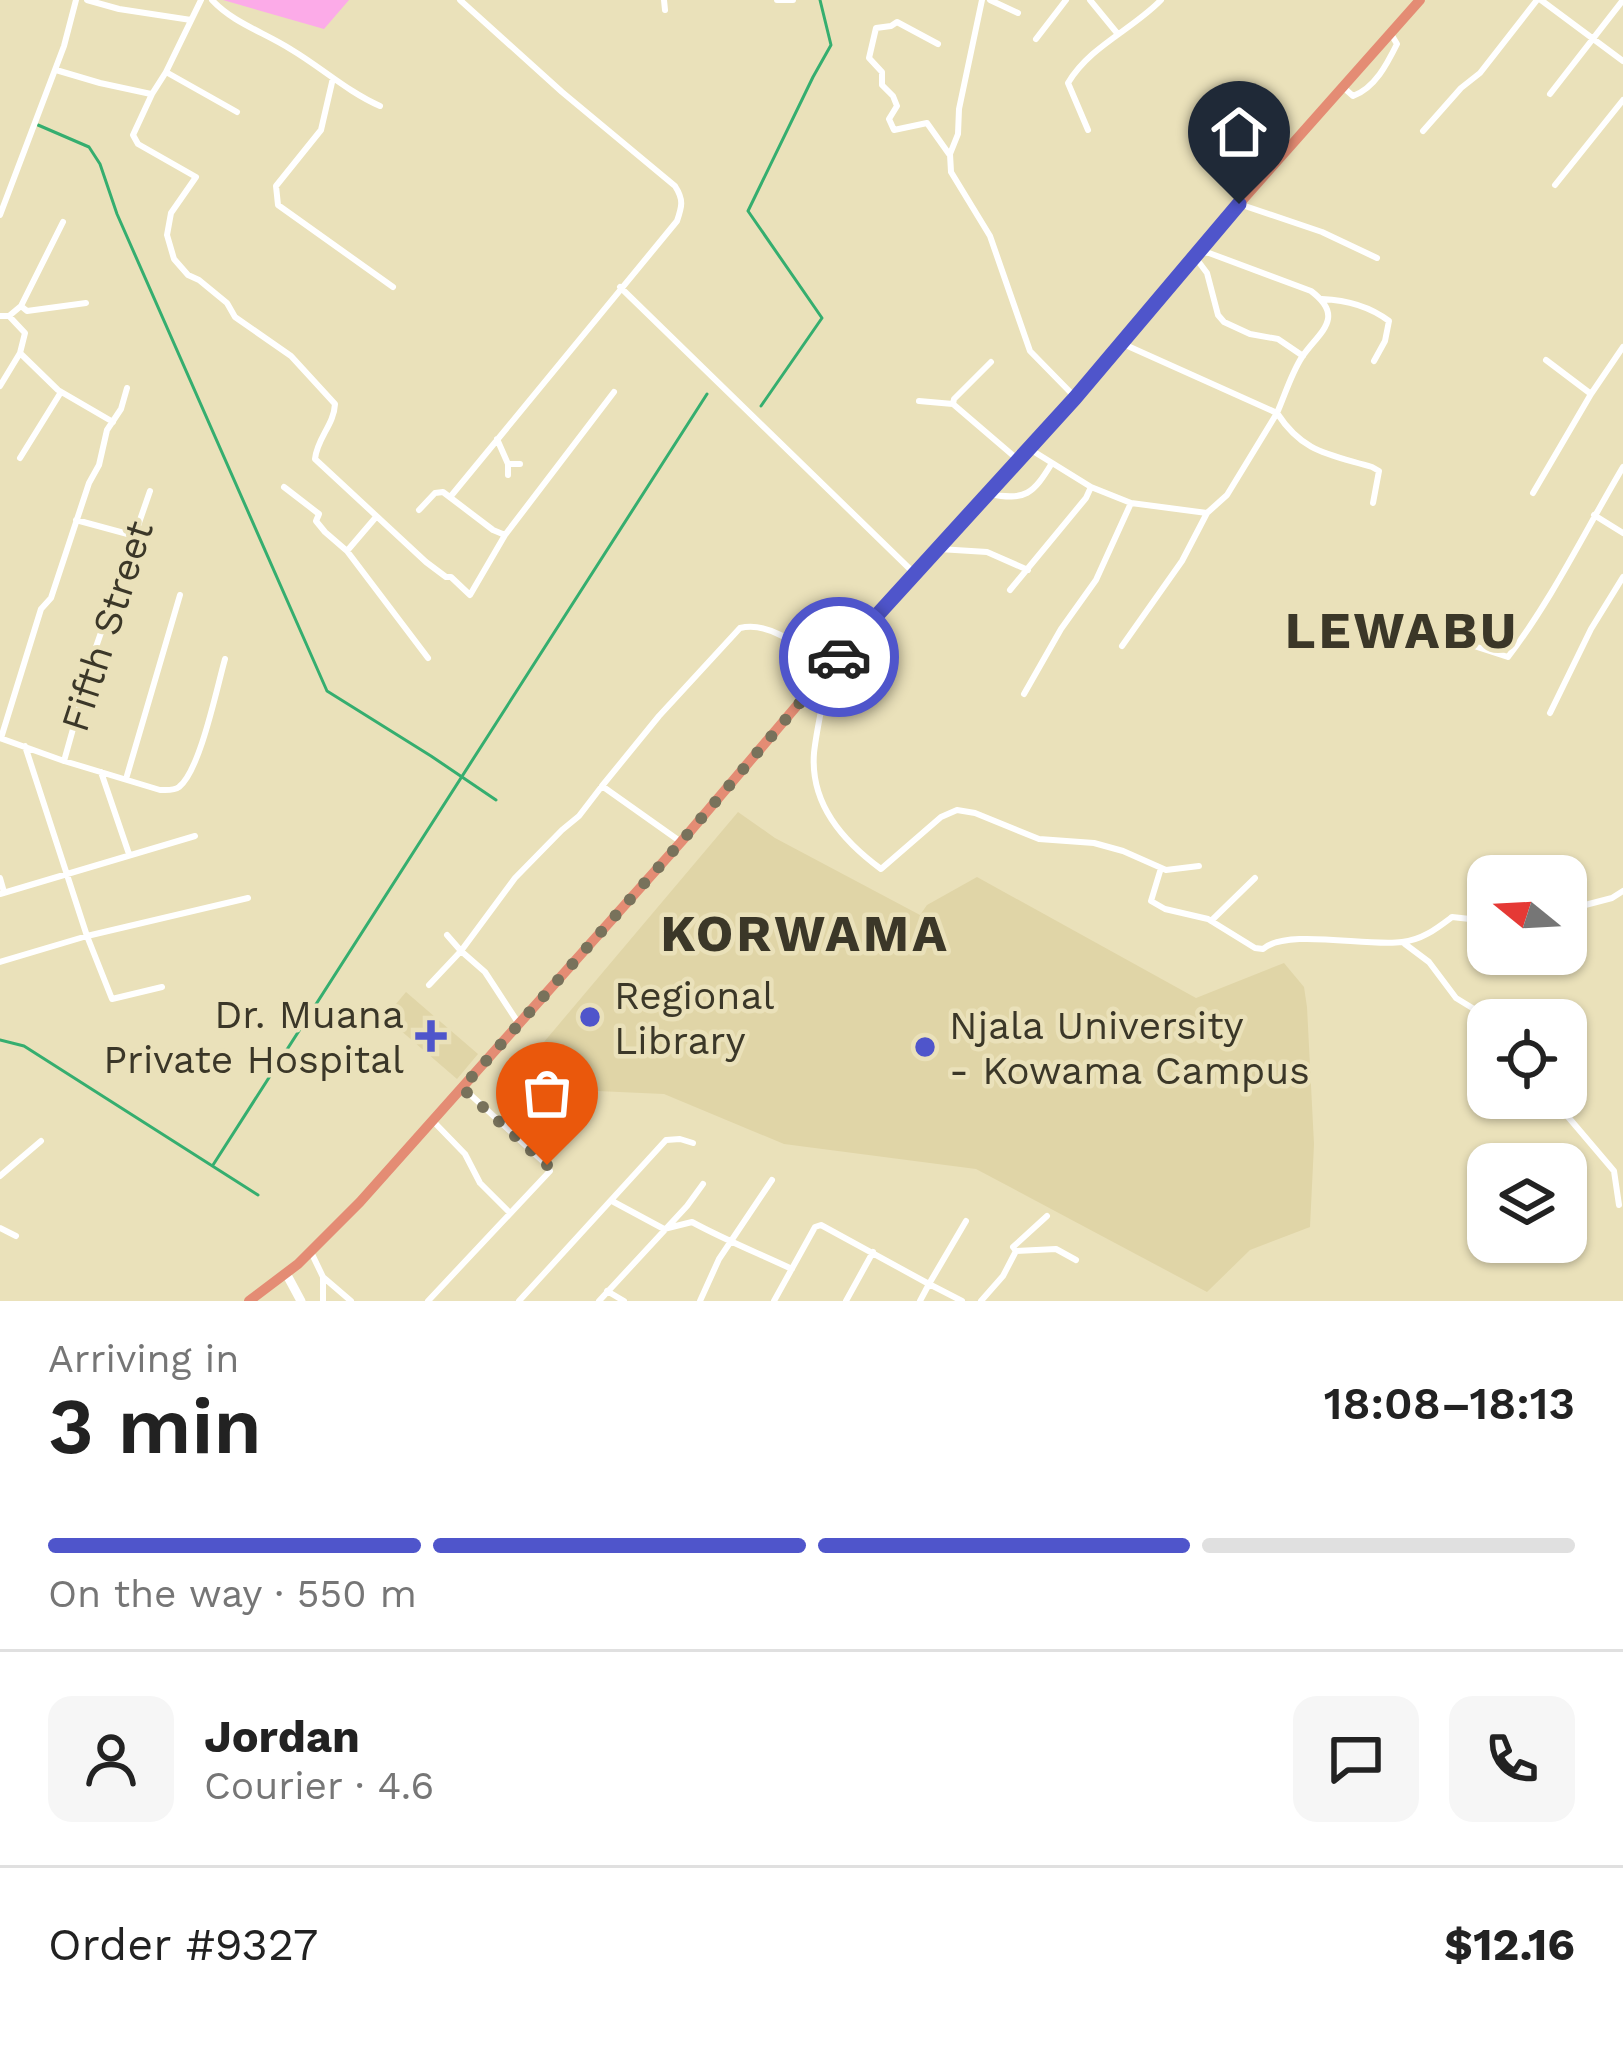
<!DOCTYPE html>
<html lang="en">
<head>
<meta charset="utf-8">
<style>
	body { margin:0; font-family:"Work Sans",sans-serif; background:#f6f6f6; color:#222; height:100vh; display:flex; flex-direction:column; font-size:45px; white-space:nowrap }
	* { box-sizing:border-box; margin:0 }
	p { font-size:39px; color:#767676 }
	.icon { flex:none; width:66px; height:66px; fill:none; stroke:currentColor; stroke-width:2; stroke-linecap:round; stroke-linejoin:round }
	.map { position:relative; height:1301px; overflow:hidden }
	.side { display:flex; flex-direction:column; background:#fff; flex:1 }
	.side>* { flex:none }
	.needle { width:78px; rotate:288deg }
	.fabs { position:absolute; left:1467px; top:855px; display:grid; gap:24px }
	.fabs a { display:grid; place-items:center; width:120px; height:120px; border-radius:24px; background:#fff; box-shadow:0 3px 9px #0004; font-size:60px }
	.pin { position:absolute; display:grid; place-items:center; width:102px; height:102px; color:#fff; margin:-123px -51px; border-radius:50% 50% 50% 0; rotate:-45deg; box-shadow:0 0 12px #0007 }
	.pin .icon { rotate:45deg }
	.courier { position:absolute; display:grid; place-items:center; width:120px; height:120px; margin:-60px; border:9px solid #4f55cb; border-radius:50%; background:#fff; color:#222; box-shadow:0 3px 15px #0007 }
	.summary em { font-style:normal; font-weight:600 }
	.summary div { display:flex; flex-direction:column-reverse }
	.summary { display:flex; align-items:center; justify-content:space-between; height:204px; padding:0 48px }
	h1 { font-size:78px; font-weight:600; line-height:90px }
	.bar { display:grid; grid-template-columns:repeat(4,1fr); gap:18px 12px; align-content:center; height:144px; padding:0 48px }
	.bar i { height:15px; border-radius:9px; background:#e0e0e0 }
	.bar .active { background:#4f55cb }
	.bar p { grid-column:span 4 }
	.line { display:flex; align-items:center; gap:30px; padding:0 48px; border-top:3px solid #e0e0e0 }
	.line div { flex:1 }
	.round { display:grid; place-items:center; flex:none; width:126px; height:126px; border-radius:24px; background:#f6f6f6 }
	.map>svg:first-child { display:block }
</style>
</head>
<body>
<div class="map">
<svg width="1623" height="1301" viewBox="0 0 1623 1301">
	<rect width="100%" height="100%" fill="#eae1ba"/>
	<path fill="#e0d5a7" d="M738,812L775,838L920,915L927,905L977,877L1196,998L1284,963L1304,987L1307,1007L1314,1144L1310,1227L1250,1250L1207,1292L976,1169L784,1144L664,1094L506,1087Z
		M406,992L478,1054L457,1079L385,1017Z"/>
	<path fill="#fcabe8" d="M223,0H349L324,29Z"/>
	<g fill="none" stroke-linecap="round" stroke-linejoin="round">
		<path stroke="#35ae6f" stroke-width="3" d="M38,125L89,147L100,164L117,214L327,691L431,756L496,800
			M761,406L822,318L748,211L813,77L831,45L820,0
			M0,1040L24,1046L258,1195
			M213,1165L707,394"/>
		<path stroke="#fff" stroke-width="6" d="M87,0L119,9L191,20
			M201,0L166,72L152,94L133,135L138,144L196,177L171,213L167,235L174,259L188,275L199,280L227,303L235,317L291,356L335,404C334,425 317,438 315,459L426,562L446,577H451L470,595L505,535L614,392
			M212,0C233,23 266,33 292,50C322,68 348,92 380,106
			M664,0L665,10
			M777,0H793
			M982,0L959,109L958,134L950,154L951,172L990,236L1030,351L1075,397
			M990,0L1018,13
			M1090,0L1117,33
			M1541,0L1623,61
			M1036,39L1066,0
			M938,44L897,22L891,26L876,28L869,58L882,72V85L893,96L897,106L889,119L894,130L927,123L949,154
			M56,70L100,83L151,94
			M166,72L237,112
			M333,78L321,130L276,186L278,205L393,287
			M1344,88L1353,96C1375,88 1387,64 1397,44L1391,34
			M1550,94L1623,0
			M1088,130L1068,83C1090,46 1132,30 1161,0
			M1423,131L1461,88L1480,73L1537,0
			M1555,185L1623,100
			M1239,204L1322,232L1377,258
			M0,215L64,46L76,0
			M1195,257L1207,273L1218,315L1224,322L1250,334L1278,339L1303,356
			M620,287L913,572
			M1322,299C1347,300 1369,306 1389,321L1385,341L1374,361
			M21,306L27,311L86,303
			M0,316H9L21,306L63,222
			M1121,343L1277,413C1285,395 1291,374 1302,357C1318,333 1347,318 1311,291L1209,253L1198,252
			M20,353L58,390L113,422
			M1546,360L1591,394
			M991,362L954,399L953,404L1016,458
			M0,386L20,353L25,333L9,316
			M919,401L953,404
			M497,439L508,464V475
			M1028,448L1091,487L1131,503L1207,513L1182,561L1122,646
			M20,458L61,392
			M508,464H520
			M284,487L319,514L316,521L325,532L347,551L428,658
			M1533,493L1591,394L1623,347
			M989,494C1026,501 1033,494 1052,463
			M451,496L677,221C682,206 684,200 675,186L562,92L460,0
			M419,510L435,493L443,492L493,530L505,535
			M1207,513L1227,495L1277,413C1303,453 1329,454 1372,467L1379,471L1373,503
			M1594,515L1623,533
			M76,520L135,536
			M939,549L987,552L1028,570
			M347,551L376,517
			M1010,590L1086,498L1091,487
			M1447,643L1474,646L1508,657C1553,598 1585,531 1623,467
			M1024,694L1061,629L1096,580L1131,503
			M1550,713L1591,629L1623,577
			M0,738L64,761L160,790C166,790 174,791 179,787C200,771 217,687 225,659
			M1,738L41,609L51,598L89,483L99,465L107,430L121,409L127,388
			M25,746L87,936L112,999L162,987
			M64,761L96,647L150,491
			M101,772L129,854
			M126,779L180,595
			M602,786L659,716L740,628C772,620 804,651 828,669C825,697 817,725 814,753C810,804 843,841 881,869L941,817L957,810L975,813L1039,839L1094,843L1123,851L1166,870L1199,866
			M1161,868L1151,901L1165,909L1208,919L1255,948L1263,949C1287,928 1367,947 1402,942C1422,940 1436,929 1452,917L1488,921
			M0,878L4,892
			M0,894L195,836
			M1566,910L1612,898L1623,891
			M1211,921L1255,878
			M447,935L461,951L485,972L519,1024
			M1405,944L1429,962L1456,998L1492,1020
			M0,962L87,936L248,898
			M429,985L461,951L515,878L562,830L579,816L602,786L681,842
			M1552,1098L1614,1171L1619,1205
			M432,1120L465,1154L480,1183L510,1213
			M0,1176L41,1141
			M612,1201L664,1229L692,1222C725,1240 758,1253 792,1269
			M0,1228L16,1236
			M1016,1251L1056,1249L1076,1260
			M311,1252L323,1277V1301
			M323,1277L351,1301
			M607,1291L624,1301
			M428,1301L550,1171L547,1165L462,1087
			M519,1301L666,1140L680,1139L693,1143
			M599,1301L687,1206L703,1184
			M700,1301L719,1259L772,1180
			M774,1301L815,1227L821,1225L929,1284L966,1221
			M846,1301L873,1252
			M920,1301L929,1284L962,1301
			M981,1301L1003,1276L1016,1251L1013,1247L1047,1216"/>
		<path stroke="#fff" stroke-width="9" d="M286,1273L301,1301"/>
		<path stroke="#e48c74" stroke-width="10" d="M249,1301L298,1264L360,1202L681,842L828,669L1075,397L1239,204L1420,0"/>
	</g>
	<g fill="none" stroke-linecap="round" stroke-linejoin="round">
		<path stroke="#78725b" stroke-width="12" stroke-dasharray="0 21.6" d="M547,1165L462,1088L681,842L839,657"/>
		<path stroke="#4f55cb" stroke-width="15" d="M839,657L1075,398L1239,204"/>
	</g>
	<g fill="#4f55cb" stroke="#eae1ba" stroke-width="4.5">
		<circle cx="590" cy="1017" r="12"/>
		<path d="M425 1018h12v12h12v12h-12v12h-12v-12h-12v-12h12z"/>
		<circle cx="925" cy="1047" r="12"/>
	</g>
	<g text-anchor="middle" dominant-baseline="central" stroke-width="9" stroke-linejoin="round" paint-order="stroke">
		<g font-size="39" fill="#3b3728" stroke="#eae1ba">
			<text transform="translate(107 626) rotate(-72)">Fifth Street</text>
		</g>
		<g font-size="39" fill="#3b3728" stroke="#eae1ba" text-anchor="start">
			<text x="614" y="995">Regional<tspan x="614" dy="45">Library</tspan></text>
			<text x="404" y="1014" text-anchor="end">Dr. Muana<tspan x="404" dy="45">Private Hospital</tspan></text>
			<text x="949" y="1025">Njala University<tspan x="949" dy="45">- Kowama Campus</tspan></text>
		</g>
		<g font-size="51" font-weight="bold" letter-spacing="3" fill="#3b3728" stroke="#eae1ba">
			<text x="1402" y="630">LEWABU</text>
			<text x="805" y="933">KORWAMA</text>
		</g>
	</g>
</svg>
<div class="fabs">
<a><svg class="needle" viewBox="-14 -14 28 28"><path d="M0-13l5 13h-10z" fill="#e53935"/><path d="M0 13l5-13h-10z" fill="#767676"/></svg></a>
<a><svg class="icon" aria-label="locate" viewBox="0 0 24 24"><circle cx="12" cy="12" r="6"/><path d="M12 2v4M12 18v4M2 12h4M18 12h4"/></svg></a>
<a><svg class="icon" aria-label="layers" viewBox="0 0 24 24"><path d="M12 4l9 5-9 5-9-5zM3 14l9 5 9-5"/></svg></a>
</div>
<div class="pin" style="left:547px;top:1165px;background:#ea580c"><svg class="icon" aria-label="bag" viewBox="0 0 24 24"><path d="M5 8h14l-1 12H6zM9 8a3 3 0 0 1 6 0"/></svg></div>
<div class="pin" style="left:1239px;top:204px;background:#1f2937"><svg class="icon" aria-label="home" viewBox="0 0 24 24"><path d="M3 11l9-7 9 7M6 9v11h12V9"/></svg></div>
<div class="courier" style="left:839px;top:657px"><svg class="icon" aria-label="car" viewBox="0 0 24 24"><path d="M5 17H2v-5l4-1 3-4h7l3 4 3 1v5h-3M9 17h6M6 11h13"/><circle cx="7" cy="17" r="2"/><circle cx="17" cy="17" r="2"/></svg></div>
</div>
<section class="side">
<div class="summary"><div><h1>3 min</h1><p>Arriving in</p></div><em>18:08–18:13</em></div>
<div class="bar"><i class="active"></i><i class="active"></i><i class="active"></i><i></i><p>On the way · 550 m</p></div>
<div class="line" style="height:216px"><a class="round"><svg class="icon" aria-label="person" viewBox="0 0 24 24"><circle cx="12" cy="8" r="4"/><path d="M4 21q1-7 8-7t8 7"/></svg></a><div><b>Jordan</b><p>Courier · 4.6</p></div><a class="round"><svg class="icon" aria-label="chat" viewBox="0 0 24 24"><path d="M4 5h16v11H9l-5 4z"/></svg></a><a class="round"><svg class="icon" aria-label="phone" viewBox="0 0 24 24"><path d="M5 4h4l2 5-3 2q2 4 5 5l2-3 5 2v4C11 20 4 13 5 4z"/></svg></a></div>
<div class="line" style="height:156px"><div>Order #9327</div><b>$12.16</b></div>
</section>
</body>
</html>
